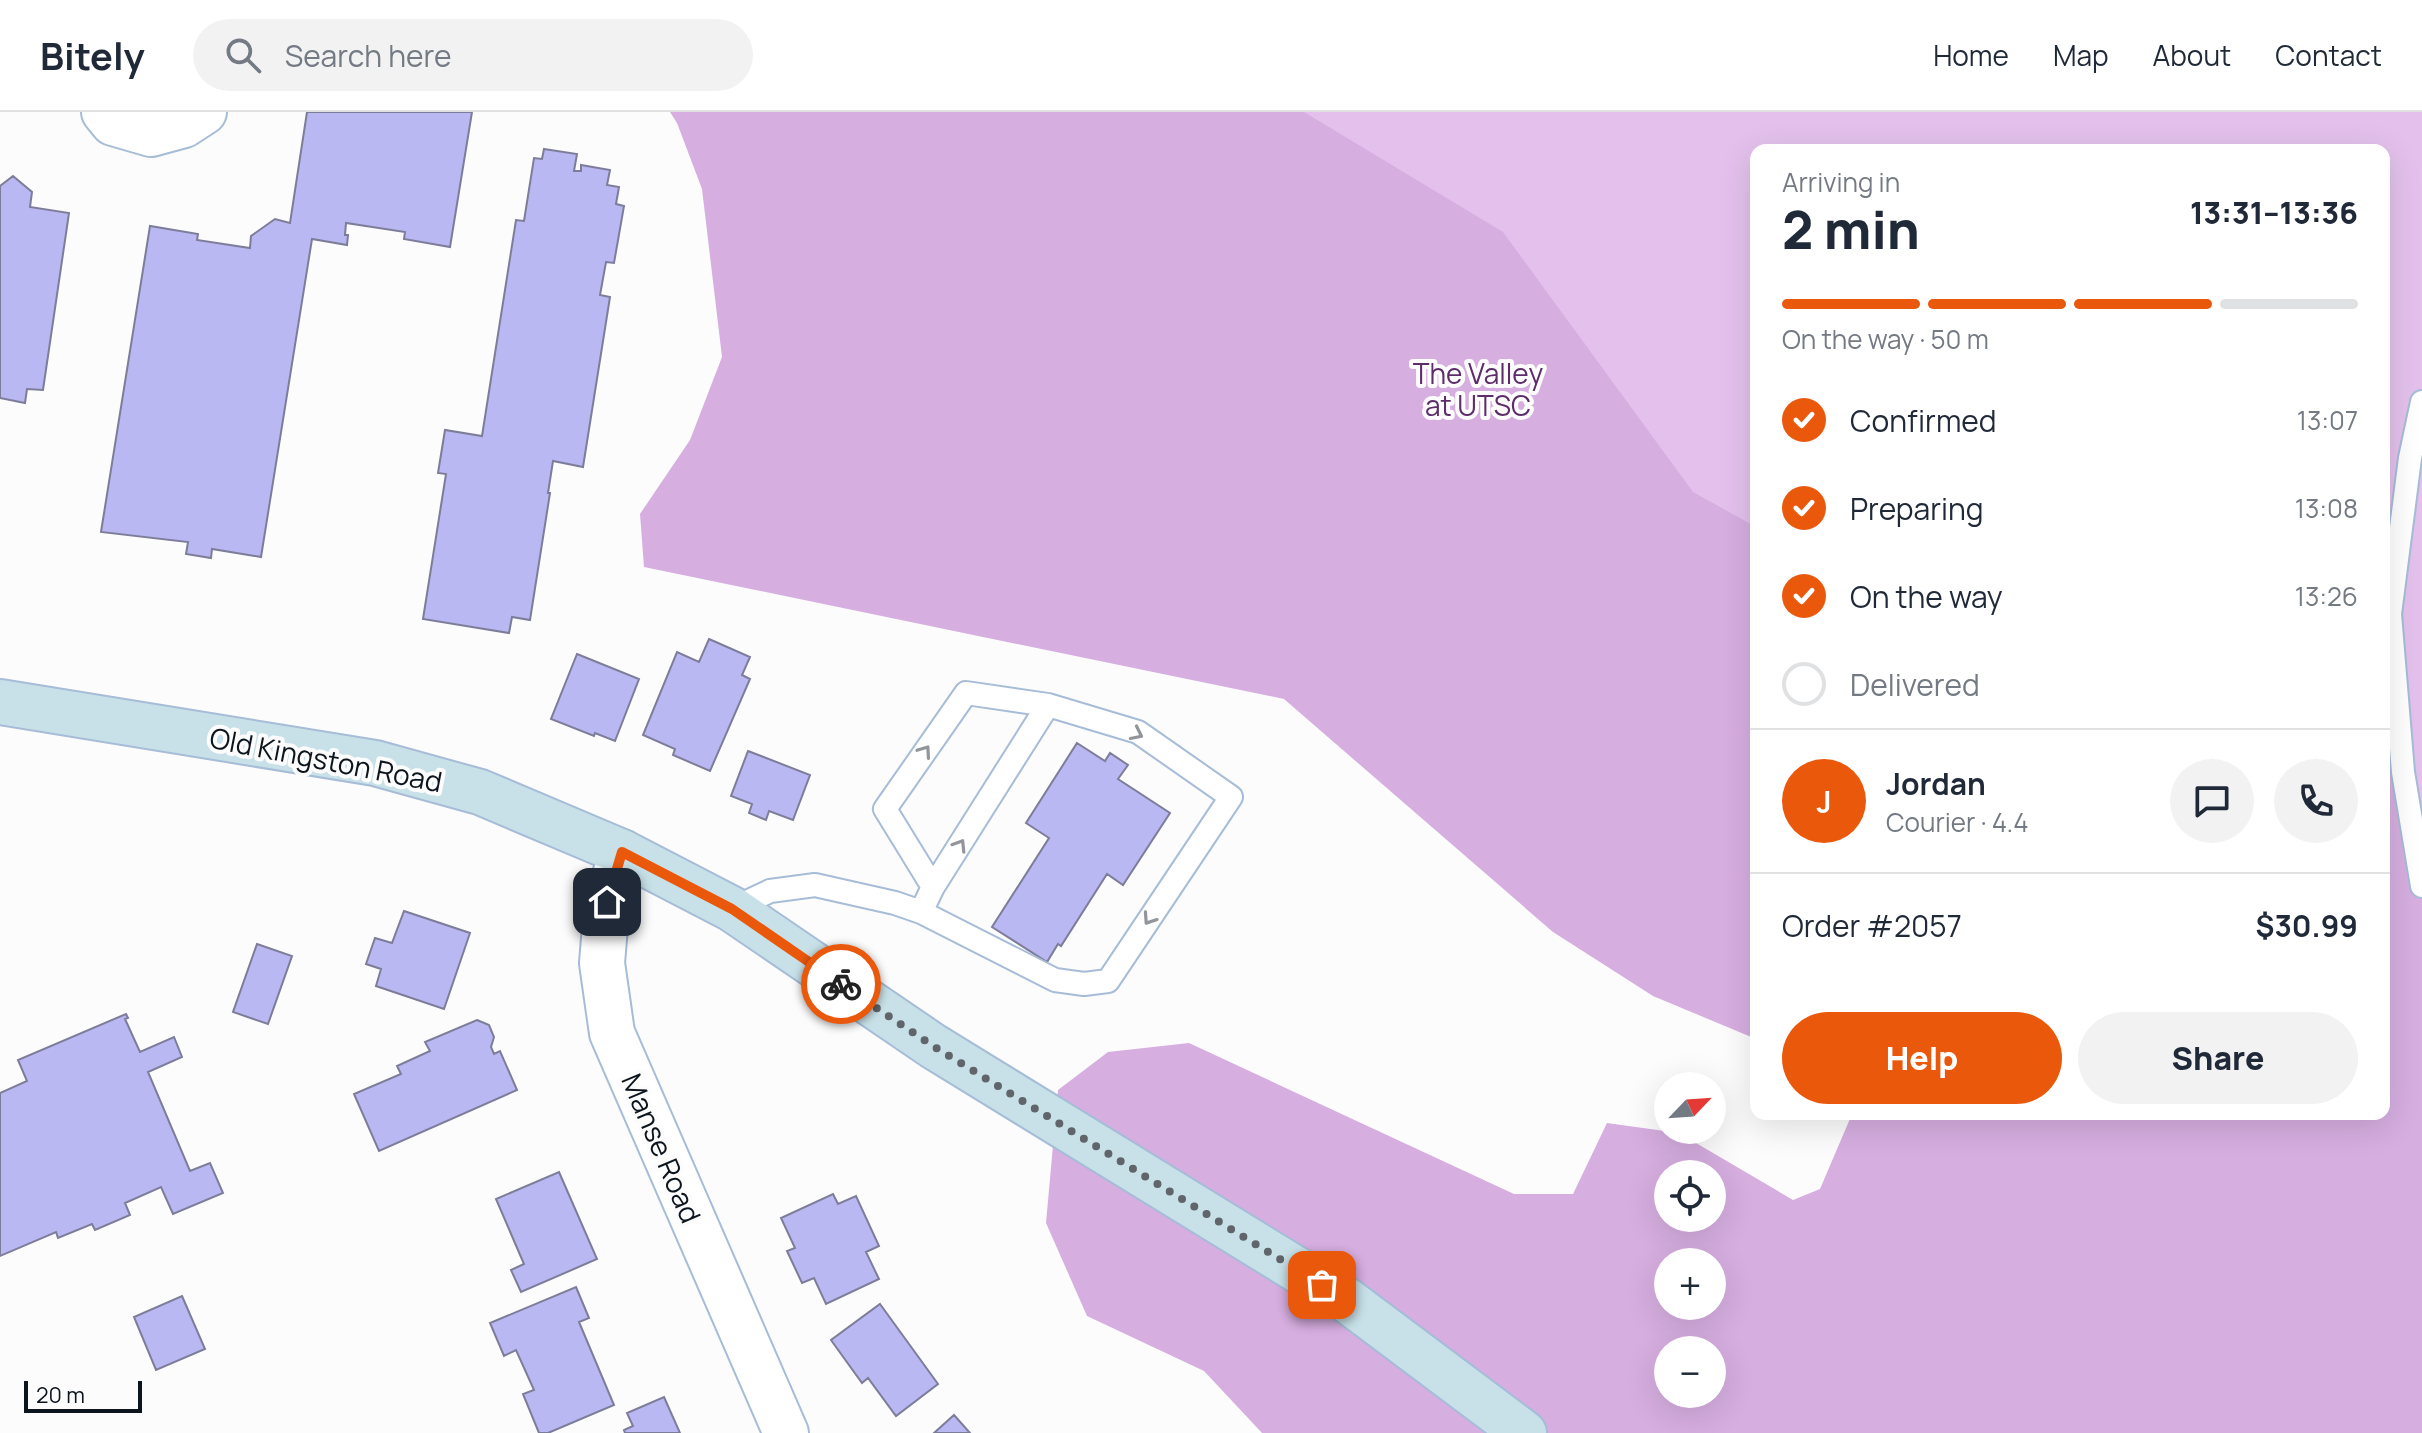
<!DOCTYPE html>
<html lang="en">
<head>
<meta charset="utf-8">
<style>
	body { margin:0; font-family:Manrope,sans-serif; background:#f2f2f3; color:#1f2937; height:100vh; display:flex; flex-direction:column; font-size:30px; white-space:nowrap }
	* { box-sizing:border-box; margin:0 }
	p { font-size:26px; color:#747a83 }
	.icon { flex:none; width:44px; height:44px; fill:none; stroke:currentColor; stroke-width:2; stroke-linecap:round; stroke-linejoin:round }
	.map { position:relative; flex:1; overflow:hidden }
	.side { position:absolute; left:1750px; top:32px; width:640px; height:976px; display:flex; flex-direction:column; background:#fff; border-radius:16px; box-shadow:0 8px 32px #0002 }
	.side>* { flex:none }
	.needle { width:52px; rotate:65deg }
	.controls { position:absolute; left:1654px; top:960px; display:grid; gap:16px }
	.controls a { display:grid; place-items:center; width:72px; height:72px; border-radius:50%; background:#fff; box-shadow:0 8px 32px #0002; font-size:40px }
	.scale { position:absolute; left:24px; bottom:20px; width:118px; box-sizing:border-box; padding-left:8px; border:4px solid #0c141d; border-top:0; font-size:22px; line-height:28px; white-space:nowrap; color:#0c141d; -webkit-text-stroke:6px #fcfcfc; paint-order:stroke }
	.pin { position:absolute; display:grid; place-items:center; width:68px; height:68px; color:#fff; margin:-34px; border-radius:16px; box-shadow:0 4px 12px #0006 }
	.courier { position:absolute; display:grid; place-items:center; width:80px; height:80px; margin:-40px; border:6px solid #ea580c; border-radius:50%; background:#fff; color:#222; box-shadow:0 2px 10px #0007 }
	.summary em { font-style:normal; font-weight:800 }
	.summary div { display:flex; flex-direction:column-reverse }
	.summary { display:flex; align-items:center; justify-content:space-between; height:136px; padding:0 32px }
	h1 { font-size:52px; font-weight:800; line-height:60px }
	.bar { display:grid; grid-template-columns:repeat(4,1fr); gap:12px 8px; align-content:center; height:96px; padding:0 32px }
	.bar i { height:10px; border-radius:6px; background:#e0e1e3 }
	.bar .active { background:#ea580c }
	.bar p { grid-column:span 4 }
	.line { display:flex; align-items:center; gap:20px; padding:0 32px; border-top:2px solid #e0e1e3 }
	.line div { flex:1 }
	.round { display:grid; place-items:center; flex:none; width:84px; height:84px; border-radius:42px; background:#f2f2f3 }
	ol { padding:0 32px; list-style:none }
	li { display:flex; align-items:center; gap:24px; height:88px }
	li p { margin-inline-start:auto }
	li .icon { padding:8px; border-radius:50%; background:#ea580c; color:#fff; stroke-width:4 }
	li:last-child { color:#747a83 }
	li i { width:44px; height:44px; border:4px solid #e0e1e3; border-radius:50% }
	.action { display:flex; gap:16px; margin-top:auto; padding:16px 32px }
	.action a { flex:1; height:92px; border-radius:48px; background:#ea580c; color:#fff; font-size:32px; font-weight:800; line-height:92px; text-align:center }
	.action a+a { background:#f2f2f3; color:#1f2937 }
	header { display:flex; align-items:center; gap:48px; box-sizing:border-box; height:112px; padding:0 40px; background:#fff; border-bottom:2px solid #e0e1e3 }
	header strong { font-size:38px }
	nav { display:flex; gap:44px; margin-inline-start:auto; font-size:28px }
	.search { width:560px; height:72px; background:#f2f2f3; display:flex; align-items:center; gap:20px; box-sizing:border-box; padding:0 28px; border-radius:44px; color:#747a83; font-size:30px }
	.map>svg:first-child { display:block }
</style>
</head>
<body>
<header>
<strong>Bitely</strong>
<div class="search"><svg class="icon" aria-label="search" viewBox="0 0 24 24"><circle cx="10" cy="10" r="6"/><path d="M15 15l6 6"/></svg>Search here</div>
<nav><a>Home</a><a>Map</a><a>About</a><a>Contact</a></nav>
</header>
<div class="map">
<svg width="2422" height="1321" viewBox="0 0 2422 1321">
	<rect width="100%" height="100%" fill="#fcfcfc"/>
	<path fill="#e3c1ec" d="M772,0H2422V1321L2384,1002V38H1756V764Z"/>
	<path fill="#d6aee0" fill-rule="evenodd" d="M670,0H1304L1503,120L1693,380L1756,415V927L1653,884L1553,820L1284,587L644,455L640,402L690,328L722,245L702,77L677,11Z
		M2384,650L2422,729V1321H1262L1204,1259L1087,1204L1046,1111L1058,978L1108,940L1189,931L1514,1082H1573L1607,1011L1679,1021L1793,1088L1820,1077L1852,1002H2384ZM1668,1062H1712V1106H1668ZM1668,1150H1712V1194H1668ZM1668,1238H1712V1282H1668Z"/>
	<path fill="#b9b8f2" stroke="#7d7d9a" stroke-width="2" d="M307,0H472L450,135L404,127L405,120L346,111L345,123H348L347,133L312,127L261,445L212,437L211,446L186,442L188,430L101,420L150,114L198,122L197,128L250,136L251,124L275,107L290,111Z
		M544,37L577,42L574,59H581V53L610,58L607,73L619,75L616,92L624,94L614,151L606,150L600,183L610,185L583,355L553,349L548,381H550L530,508L512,505L509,521L423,507L446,362L438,361L445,318L482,324L516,108L524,109L534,46L542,47Z
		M13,64L32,80L30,95L69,101L43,278L27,277L25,291L0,286V74Z
		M709,527L750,545L742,563L750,567L710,659L673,643L675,637L643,623L677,540L699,550Z
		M577,542L639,567L615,629L595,621L594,624L551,607Z
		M1077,631L1105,649L1110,641L1128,653L1118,667L1170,701L1123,773L1107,762L1061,834L1058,832L1047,850L992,815L1049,726L1026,711Z
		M748,639L810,663L793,708L769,699L766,708L749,701L752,692L731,684Z
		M404,799L470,821L444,897L376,874L381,857L366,852L375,826L392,831Z
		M257,832L292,844L268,912L233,900Z
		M126,902L128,906L125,907L140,940L174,925L182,945L148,960L190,1059L210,1051L223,1081L173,1102L161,1075L125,1091L130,1103L95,1118L92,1112L58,1126L56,1120L0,1144V981L27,969L18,948Z
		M477,908L489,913L494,925L491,935L494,942L500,939L517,978L379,1039L354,982L401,962L397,954L430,939L425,930Z
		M559,1060L597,1147L521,1180L511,1158L524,1152L496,1087Z
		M833,1082L838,1092L856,1084L879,1134L866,1140L879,1167L826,1192L814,1166L802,1171L787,1139L795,1136L781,1106Z
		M576,1175L589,1206L579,1210L614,1293L548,1321H539L523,1282L534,1278L516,1238L504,1244L490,1211Z
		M182,1184L205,1237L156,1258L134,1205Z
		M880,1192L938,1272L896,1304L868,1266L862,1271L831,1228Z
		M664,1285L680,1321H625L624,1318L633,1314L627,1301Z
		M954,1303L970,1321H934Z"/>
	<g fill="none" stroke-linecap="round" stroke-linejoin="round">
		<g stroke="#a6bcd7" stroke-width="26">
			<path id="lane" d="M2422,290L2410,346L2390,502L2403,660L2422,774
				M933,775L885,697L966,581L1048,593
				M732,797L770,779L815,773L895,791L921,800L1055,868L1084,872L1108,869L1231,685L1138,620L1048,593L933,775L921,800"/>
		</g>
		<g stroke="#a6bcd7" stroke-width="48">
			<path id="street" d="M104,0L113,11L151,22L184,13L204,0
				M622,740L607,790L602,851L612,921L786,1321"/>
		</g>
		<g stroke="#a6bcd7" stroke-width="48">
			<path id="secondary" d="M0,590L375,651L480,680L622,740L732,797L933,934L1348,1189L1524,1321"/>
		</g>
		<use href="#lane" stroke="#fff" stroke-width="22"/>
		<use href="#street" stroke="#fff" stroke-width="44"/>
		<use href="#secondary" stroke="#c8e1e8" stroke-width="44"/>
	</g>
	<defs><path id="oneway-chevron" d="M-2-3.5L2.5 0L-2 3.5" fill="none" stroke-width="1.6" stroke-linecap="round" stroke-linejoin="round" transform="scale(2)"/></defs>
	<g stroke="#929599">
		<use href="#oneway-chevron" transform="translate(1137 622) rotate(26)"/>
		<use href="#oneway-chevron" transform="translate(925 639) rotate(-55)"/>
		<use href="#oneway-chevron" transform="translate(960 733) rotate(-58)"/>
		<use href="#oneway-chevron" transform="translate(1149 807) rotate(124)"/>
	</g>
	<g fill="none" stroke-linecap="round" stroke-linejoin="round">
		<path stroke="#60656b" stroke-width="8" stroke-dasharray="0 14.4" d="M841,872L933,934L1322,1173"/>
		<path stroke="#ea580c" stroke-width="10" d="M607,790L622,740L732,797L841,872"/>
	</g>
	<g text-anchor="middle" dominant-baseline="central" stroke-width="8" stroke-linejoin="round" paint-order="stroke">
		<g font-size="28" fill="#5d2d6a" stroke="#fcfcfc">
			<text x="1478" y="261">The Valley<tspan x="1478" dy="32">at UTSC</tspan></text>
		</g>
		<g font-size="28" fill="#0c141d" stroke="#fcfcfc">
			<text transform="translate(326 647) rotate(11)">Old Kingston Road</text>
			<text transform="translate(662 1036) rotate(67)">Manse Road</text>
		</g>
	</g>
</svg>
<div class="controls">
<a><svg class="needle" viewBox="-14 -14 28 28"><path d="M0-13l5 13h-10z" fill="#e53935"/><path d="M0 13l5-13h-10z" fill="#747a83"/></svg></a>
<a><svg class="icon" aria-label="locate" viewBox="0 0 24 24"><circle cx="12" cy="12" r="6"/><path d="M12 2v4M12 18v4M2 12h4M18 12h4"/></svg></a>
<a>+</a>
<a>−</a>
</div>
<div class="scale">20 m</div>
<div class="pin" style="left:1322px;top:1173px;background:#ea580c"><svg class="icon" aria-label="bag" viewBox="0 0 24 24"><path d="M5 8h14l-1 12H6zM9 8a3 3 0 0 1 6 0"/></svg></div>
<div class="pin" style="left:607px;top:790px;background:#1f2937"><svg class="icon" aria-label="home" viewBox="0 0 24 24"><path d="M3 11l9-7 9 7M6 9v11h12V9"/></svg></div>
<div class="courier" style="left:841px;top:872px"><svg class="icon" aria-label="bike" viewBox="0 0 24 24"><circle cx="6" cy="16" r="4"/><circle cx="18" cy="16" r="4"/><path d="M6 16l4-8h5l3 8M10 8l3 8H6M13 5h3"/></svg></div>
<section class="side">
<div class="summary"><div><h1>2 min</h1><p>Arriving in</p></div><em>13:31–13:36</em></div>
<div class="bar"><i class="active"></i><i class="active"></i><i class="active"></i><i></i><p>On the way · 50 m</p></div>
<ol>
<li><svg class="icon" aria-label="check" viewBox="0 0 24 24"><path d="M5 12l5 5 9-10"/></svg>Confirmed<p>13:07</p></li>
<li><svg class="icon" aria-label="check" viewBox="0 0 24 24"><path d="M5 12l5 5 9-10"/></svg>Preparing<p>13:08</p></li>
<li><svg class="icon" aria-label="check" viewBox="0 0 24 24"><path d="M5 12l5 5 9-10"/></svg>On the way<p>13:26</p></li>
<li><i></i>Delivered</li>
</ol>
<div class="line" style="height:144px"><b class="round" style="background:#ea580c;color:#fff">J</b><div><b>Jordan</b><p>Courier · 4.4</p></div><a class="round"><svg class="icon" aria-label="chat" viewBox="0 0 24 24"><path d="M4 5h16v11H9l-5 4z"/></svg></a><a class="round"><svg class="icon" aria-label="phone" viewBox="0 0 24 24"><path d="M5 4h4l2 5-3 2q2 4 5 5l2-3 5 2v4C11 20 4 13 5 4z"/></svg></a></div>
<div class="line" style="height:104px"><div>Order #2057</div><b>$30.99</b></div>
<div class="action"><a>Help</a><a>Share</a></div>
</section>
</div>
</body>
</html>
